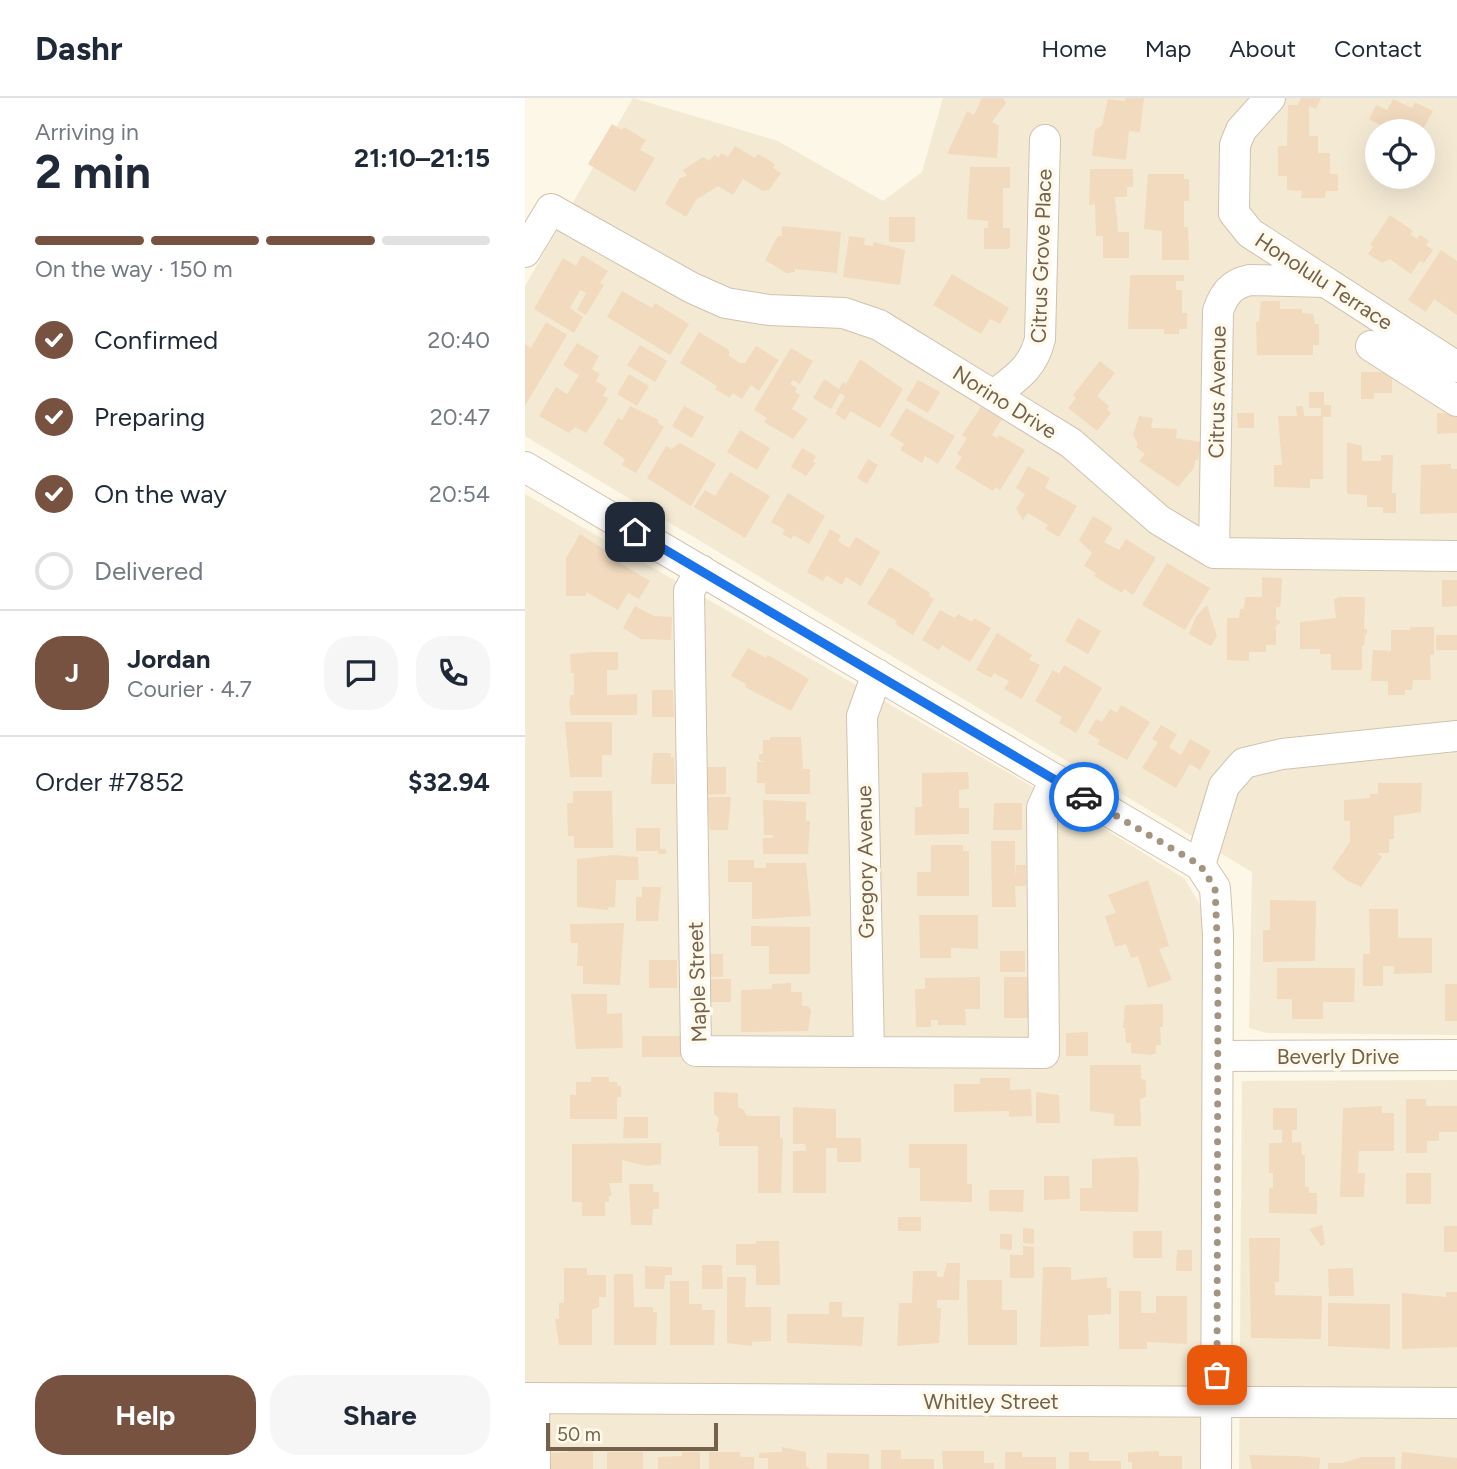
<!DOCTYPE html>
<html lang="en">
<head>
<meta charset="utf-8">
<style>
	body { margin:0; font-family:Figtree,sans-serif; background:#f6f6f7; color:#1f2937; height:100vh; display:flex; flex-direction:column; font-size:26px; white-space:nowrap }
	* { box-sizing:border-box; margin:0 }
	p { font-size:23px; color:#747a83 }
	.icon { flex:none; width:38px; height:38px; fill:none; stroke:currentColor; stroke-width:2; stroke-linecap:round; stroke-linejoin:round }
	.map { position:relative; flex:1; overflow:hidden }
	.side { display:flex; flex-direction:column; background:#fff; width:525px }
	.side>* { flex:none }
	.buttons { position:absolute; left:840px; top:21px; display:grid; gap:14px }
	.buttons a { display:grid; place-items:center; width:70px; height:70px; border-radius:50%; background:#fff; box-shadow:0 7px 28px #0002; font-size:35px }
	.scale { position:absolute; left:21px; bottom:18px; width:172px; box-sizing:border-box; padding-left:7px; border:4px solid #75604b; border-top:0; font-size:19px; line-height:24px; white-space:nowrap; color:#75604b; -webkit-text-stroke:5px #fffaec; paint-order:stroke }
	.pin { position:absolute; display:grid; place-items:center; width:60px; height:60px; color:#fff; margin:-30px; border-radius:14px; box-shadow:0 4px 10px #0006 }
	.courier { position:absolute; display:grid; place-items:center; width:70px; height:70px; margin:-35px; border:5px solid #1a73e8; border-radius:50%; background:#fff; color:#222; box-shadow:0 2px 9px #0007 }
	.summary em { font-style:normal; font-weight:700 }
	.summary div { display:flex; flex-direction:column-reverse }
	.summary { display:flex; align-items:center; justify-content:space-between; height:119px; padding:0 35px }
	h1 { font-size:46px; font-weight:700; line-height:52px }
	.bar { display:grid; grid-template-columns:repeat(4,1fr); gap:10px 7px; align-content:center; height:84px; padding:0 35px }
	.bar i { height:9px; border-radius:5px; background:#e0e1e3 }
	.bar .on { background:#785241 }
	.bar p { grid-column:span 4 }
	.line { display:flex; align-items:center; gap:18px; padding:0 35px; border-top:2px solid #e0e1e3 }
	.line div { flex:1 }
	.round { display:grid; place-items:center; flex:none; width:74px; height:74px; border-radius:28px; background:#f6f6f7 }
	ol { padding:0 35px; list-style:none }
	li { display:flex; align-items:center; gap:21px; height:77px }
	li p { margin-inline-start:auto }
	li .icon { padding:7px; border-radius:50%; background:#785241; color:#fff; stroke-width:4 }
	li:last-child { color:#747a83 }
	li i { width:38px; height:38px; border:4px solid #e0e1e3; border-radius:50% }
	.button { display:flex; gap:14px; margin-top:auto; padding:14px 35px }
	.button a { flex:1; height:80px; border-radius:28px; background:#785241; color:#fff; font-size:28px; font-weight:700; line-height:80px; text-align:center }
	.button a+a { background:#f6f6f7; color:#1f2937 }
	header { display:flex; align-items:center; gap:42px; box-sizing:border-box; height:98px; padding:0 35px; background:#fff; border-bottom:2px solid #e0e1e3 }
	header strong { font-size:33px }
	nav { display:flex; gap:38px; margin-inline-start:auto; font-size:24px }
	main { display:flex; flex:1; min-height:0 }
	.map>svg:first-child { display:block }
</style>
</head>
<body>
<header>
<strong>Dashr</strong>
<nav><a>Home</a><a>Map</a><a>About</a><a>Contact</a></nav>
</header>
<main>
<section class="side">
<div class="summary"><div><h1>2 min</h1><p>Arriving in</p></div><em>21:10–21:15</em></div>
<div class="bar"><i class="on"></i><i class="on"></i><i class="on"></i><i></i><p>On the way · 150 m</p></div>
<ol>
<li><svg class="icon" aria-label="check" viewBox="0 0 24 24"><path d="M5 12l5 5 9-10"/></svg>Confirmed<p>20:40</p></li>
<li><svg class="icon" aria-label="check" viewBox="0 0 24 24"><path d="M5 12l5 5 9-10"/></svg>Preparing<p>20:47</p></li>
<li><svg class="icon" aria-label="check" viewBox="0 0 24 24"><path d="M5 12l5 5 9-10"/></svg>On the way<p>20:54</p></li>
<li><i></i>Delivered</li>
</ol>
<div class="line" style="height:126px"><b class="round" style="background:#785241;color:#fff">J</b><div><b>Jordan</b><p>Courier · 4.7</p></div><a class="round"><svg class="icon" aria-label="chat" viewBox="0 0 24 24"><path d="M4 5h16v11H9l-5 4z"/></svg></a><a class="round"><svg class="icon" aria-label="phone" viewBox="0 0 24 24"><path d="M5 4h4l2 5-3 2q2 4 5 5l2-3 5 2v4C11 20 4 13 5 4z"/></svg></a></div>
<div class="line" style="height:91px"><div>Order #7852</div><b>$32.94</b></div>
<div class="button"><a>Help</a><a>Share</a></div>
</section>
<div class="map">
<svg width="932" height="1371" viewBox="0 0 932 1371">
	<rect width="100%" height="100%" fill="#fcf7e6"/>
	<path fill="#f4ead4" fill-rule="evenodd" d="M108,0L253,43L358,103L397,74L418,0H932V937L742,935L724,930L727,774L0,338V188ZM852,33H898V79H852Z
		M0,396L567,723L660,781L679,814L683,1371H0Z
		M932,982V1371H714L717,983Z"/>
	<path fill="#f1dabe" d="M457,0H478L481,5L467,24L474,28L472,60L422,56L442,13L449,17Z
		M600,0H619L615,34L604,33L601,62L567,58L570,32L577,27L583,1L600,3Z
		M776,0H796L791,11L784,8V38H793V55H805V76H813V93H801L800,100H776L777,93L762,92V78H753V48H762L763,7H773Z
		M868,1L887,10L890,4L908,13L898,31L859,33L853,31L855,27L844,21L851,7L862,12Z
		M87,26L97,32L99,29L121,42L115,52L130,60L110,94L63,66Z
		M210,48L230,60L233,56L250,66L248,70L256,75L244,92L238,93L218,81L208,97L193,88L171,102L161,119L140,106L155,80L162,78L158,72L178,59L185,63L189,57L194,60L196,55L203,59Z
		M445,69H485V90H478V130H485V150L482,151H459V130H463V123L442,121Z
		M565,71H608V89H602V99H590L593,134H604V160H578V138H571L570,106L564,107Z
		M623,76H659V81H664V103H659V129H663L664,162H637V133L619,131Z
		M865,117L888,133L885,136L892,141L895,137L904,143L901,147L908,152L899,165L895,163L886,176L865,161L857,165L843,156L848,149L845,147Z
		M364,119H390V144H364Z
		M257,128L316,134L312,175L270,171V174L261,175L240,162L253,138H257Z
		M324,138L340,140L339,147L348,148L349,144L380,152L375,187L318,179Z
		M916,152L932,163V217L909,201L901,214L883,202Z
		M57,157L83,173L75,185L79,187L61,217L52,212L61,195L55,192L45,210L58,219L49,235L9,211L38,160L51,168Z
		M427,176L484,210L475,226L465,221L456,236L408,207Z
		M605,177H659V183H651V192H657V215H662V231H654V236H639V231H603Z
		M97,193L127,210L130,205L164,226L145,257L82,219Z
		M736,203H755V211H777V215L788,216L790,226H794V247H788V257H732L731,224H734Z
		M21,224L42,237L0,308V246L6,250Z
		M174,234L204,252V258L215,265H220L231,248L254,262L234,293L226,287L217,301L208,295L205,300L190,291L192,288L155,265Z
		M52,245L74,258L67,271L75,276L71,283L82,290L78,298L83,300L81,305L61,335L50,329L44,335L14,318L31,289L42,296L54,277L38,267Z
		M115,247L142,263L130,284L102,267Z
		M266,250L288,263L275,286L268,282L265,286L272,290L270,294L275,297L267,311L283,321L268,341L239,324L242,320L229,312Z
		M335,261L378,291L355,330L325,313L320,322L310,316L320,298L315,295L306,311L288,300L299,281L314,291L318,284L321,286Z
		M575,263L590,275L572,298L584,308L582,311L586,315L572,333L543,310L551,300L548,297Z
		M836,274H867V295H849V301H836Z
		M104,276L124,288L112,308L92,296Z
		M393,282L415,294L403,315L381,302Z
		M784,294H799V307H806V319H798V381H785V390L749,389V367H757L753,318H772L771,308H778L779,318H796V310H784Z
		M105,308L134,322L132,324L139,329L111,375L97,367L100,361L78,346L93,320L97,322Z
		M159,308L179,319L167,340L147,328Z
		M456,309L477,321L467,337L472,340L474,337L500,352L475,392L471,389L468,393L430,370L437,359L432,356L442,340L437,337Z
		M381,310L430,338L413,366L400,358L397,365L375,352L379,346L365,337Z
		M712,315H729V330H713Z
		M912,315H932V335L912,336Z
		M614,318L628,320L626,330L652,331L651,340L676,344L673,362H670L669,370L653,389L614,363L620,356L611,349L613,346L608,337Z
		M215,332L245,350L232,372L202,354Z
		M822,344L837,348V363H856V357H868L867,395H871V415H858V409H842V397L822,396Z
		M155,345L191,366L166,408L122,380L141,348L146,351Z
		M277,350L291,358L288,364L291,365L281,378L266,369Z
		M343,361L353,367L342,386L332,380Z
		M926,366V371H932V415L895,416L896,367Z
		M503,368L525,380L520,390L552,408L534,439L520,431L523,427L503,415L498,422L491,411L500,396L491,390Z
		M205,374L245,398L220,440L169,409L180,392L190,398Z
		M263,395L300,418L284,446L269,437L266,441L257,436L260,432L246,424Z
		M568,418L588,430L579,444L594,452L601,441L631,460L608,497L599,491L597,495L569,478L571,475L559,468L567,455L554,442Z
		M305,431L316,438L313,443L324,450L331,439L355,454L336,488L321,479L317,487L301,477L298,483L282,474Z
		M55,436L80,452L78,455L125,483L114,501L103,495L93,512L61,494V498H41V460Z
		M642,465L685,490L660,532L617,507Z
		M365,469L405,495L404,498L409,501L388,537L370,526L372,523L342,506Z
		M737,479L757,480L756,502L755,509H751V521L756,524L751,528V547H741V554H724V563L702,562V520H714L715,511H719L720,499H737Z
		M917,482H932V508L917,509Z
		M814,499H840L839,531H842V536H840L839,548H837V572H806V556H795V551H775V524L811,520L809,501Z
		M682,507L692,538L686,548L664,536L671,518Z
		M110,508L129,518L147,519L146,542L116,541L98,530Z
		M415,512L430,520L433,516L447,524L449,520L466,530L445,564L417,547L414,552L397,542Z
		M553,520L576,533L563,556L540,543Z
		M885,529H909V557H905L906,582H888L887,592H880V597H863V583H846L848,552L866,553V532H885Z
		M472,535L507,557L504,562L515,567L497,601L479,591L484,583L469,575L466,580L451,572Z
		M911,537H932V552H911Z
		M223,550L241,560L243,557L284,581L266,613L220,589L221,586L206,578Z
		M69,554H93V572H82V597L112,596V617H46L44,604L46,597H49V575H46L45,556Z
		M539,567L577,590L551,635L534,625L537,619L510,603L528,572L534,576Z
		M127,592H148L149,619H127Z
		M596,607L625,624L602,662L572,646L575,642L563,635L571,621L577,624L585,611L592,615Z
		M40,624H87V657H77V679H45Z
		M636,627L652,636L644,649L656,657L665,641L686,653L675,672L665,666L651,690L617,670L633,644L627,641Z
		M245,639H276L278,671H285V696H240V685H232V664H240L234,662V656H238V642H245Z
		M128,655H146V660H149L150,686H126Z
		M178,669H201V696L178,697Z
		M443,674L444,691L434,692V710H444V736L390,737V709H397V675Z
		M853,685H897L896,714L869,718V741H864V755H852L857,759L836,789L821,782L807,770L825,744V723H819V702L845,700V696H853Z
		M48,693H87L88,750H49V738H43L42,705H48Z
		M182,699H206L203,732H185Z
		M238,702L281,704V723H285L283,756H238V740H248V737H239Z
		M469,705H497V732H468Z
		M111,730H135V751H141V756H133V753H111Z
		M466,743H490V780L491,767H501V788H490L491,809H467Z
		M406,747H438V753H444V798H392V774H406Z
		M88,757L113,759L114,782H91L90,809H83V812L52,809V761Z
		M203,762H229V770H241V765H281L286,818L227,821V784H203Z
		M623,782L644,848L634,851L647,882L623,890L613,858L606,860L601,846L590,849L580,818L591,815L583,797Z
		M117,789H136L133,823H111V799H117Z
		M745,802L791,803L790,863L738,864V832H745Z
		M844,811H873V840H907V875L869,876V868H858V888H838V856H845Z
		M394,817H453V851L426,850V860H395Z
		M99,825L95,887L58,886V868H52L53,845H46L45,826Z
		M226,828L285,829V876H244V848H226Z
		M475,853H500V874H475Z
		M177,856H198V879H178Z
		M124,862H152V890H124Z
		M752,870H830L829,904H798V921H767V901H752Z
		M455,879V911H440L441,927H413V922H406V929H391L390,891H400V880Z
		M479,879H503V920H479Z
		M183,881H206V904H183Z
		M266,885V894H277V908H283L286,912L283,933L216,934V892L247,891V886Z
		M920,886H932V923H920Z
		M46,896H82V916L97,915L98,950L51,951Z
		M638,906V929H635L636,947H631V955L626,957L606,955V945H601L600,930H598L600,907Z
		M563,934V958H541V935Z
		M117,938H156V959H117Z
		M565,967H616V980L621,983V999L615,1001L616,1028H589V1016L565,1013Z
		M66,979H84V984H92V988H96V999H92V1021H45V997H51V984H66Z
		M455,980H485V992L506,991L507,1018L484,1019V1013L429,1014V986H455Z
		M189,994L213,995V1009L219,1012L222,1018H255V1040H258L256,1095H233V1048H194V1034H191L194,1020L189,1016Z
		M511,994L534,997L535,1025H511Z
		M881,1001H901V1008H932V1034H914V1043H902V1055H881Z
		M857,1008V1015H869V1053H834L833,1075H840L839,1099H815L818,1010Z
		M268,1009L311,1011V1040H336V1064H312V1050H301V1095H268V1053H281V1050L280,1046H268Z
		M748,1010H772V1032H767V1045L776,1044L777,1057H780V1089H784V1095H792V1116L744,1115V1090H748V1075H744V1045H757V1032H748Z
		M99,1019H123V1040H98Z
		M136,1045V1066L121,1068L97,1062V1085H84L87,1098H84V1104H80V1118H57V1104H47V1046Z
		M384,1046H442V1086H447V1104L395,1103V1070H384Z
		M608,1059H612L614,1073L613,1114L555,1113V1090H567V1061Z
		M881,1075H906V1106H881Z
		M519,1078H544L545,1101L519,1102Z
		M104,1086H128V1094H134V1111H128L127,1127H106Z
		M464,1092H499L498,1114L464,1113Z
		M373,1119H396V1133H373Z
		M797,1127L800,1146L796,1148L784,1131Z
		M919,1128H932V1154H919Z
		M498,1130L509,1131V1146L498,1145Z
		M608,1133H637V1160H608Z
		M475,1136H487V1152L475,1151Z
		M724,1140H755L754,1184H750V1197L797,1198L796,1241L726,1240Z
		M231,1143H254L255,1187H231V1167H211V1146H231Z
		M498,1148L509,1149V1180H485V1157H498Z
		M652,1152H667V1173H651Z
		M422,1165H435L434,1202H412V1210H416L414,1245L372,1248L374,1205H387L388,1173H412V1179H418Z
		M177,1167H197L198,1191H177Z
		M120,1168L147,1169V1177H140L139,1191H120Z
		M518,1169H546V1182L582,1179V1190H586V1216L563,1217L564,1248L515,1249Z
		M39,1170H62V1177H81V1199H74V1209L67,1212V1247H34L30,1221H34V1205H39Z
		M828,1170L829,1198H804L803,1171Z
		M89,1176H108L109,1209H128V1214H132L131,1247H89Z
		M202,1179H221L220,1209H246V1243L227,1244V1248L202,1245Z
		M442,1182H477V1212H492V1247H443Z
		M145,1183H164V1206H177V1212H190L189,1247H145Z
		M594,1193H616V1215H631V1198H662V1246L622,1244V1251H594Z
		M921,1194H932V1249L877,1251V1195L921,1199Z
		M304,1204H317V1219H339L337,1248L262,1245V1216H304Z
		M803,1205L865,1206V1251L803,1248Z
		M43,1349H68V1371H26V1355L43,1354Z
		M257,1349L281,1354V1368L286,1371H243V1360H234V1355L257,1354Z
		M356,1352H376V1361H409V1371H356Z
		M417,1353H459V1365H469V1371H418Z
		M634,1353V1358H657V1371H607V1364H603V1355L607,1354Z
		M82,1354H118V1371H82Z
		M157,1354H175V1371H133V1359L157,1358Z
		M184,1354H215V1359H229V1371H184Z
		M480,1354H497V1359H531V1371H480Z
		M544,1354H564V1363H596V1371H544Z
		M877,1354L932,1360V1371H876Z
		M302,1355L344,1356V1371H302Z
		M724,1357L773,1358L795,1360V1364L794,1371H727Z
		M836,1359H870V1371H803V1365H818Z"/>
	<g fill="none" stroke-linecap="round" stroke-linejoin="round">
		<g stroke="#d0c2af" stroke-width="32">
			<path id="minor" d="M745,0L716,32L710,47L709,115L725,135L932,269
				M0,154L26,111L167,190L201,205L244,212L319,215L354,227L546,345L634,422L689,455L932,458
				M846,248L932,303
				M469,297C491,280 508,270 515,241L520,42
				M0,369L675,767L690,790L693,837L691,1371
				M689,455L693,213C699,196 706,186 725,182L800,184
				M176,472L164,493L171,953L519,955L517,710L530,681
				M675,767L699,688L719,665L757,656L932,638
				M344,954L337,618L352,576
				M694,958L932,957
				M0,1300L932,1305
				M9,1300L10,1371"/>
		</g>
		<use href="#minor" stroke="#fff" stroke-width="30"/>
	</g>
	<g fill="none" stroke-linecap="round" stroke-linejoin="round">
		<path stroke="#a49581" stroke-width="7" stroke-dasharray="0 12.6" d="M559,699L675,767L690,790L693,862L692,1277"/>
		<path stroke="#1a73e8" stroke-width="9" d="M110,434L559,699"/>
	</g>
	<g text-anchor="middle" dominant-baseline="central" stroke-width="7" stroke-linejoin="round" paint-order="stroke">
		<g font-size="21" fill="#75604b" stroke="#fffaec">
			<text transform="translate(516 158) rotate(-88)">Citrus Grove Place</text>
			<text transform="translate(799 183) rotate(33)">Honolulu Terrace</text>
			<text transform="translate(692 294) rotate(-89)">Citrus Avenue</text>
			<text transform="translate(480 304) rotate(32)">Norino Drive</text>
			<text transform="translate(340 764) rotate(-91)">Gregory Avenue</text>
			<text transform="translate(172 884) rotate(-92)">Maple Street</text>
			<text x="813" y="958">Beverly Drive</text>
			<text x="466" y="1303">Whitley Street</text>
		</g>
	</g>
</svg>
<div class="buttons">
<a><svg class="icon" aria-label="locate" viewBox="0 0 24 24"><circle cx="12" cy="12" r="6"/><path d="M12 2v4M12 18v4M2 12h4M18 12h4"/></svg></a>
</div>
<div class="scale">50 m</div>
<div class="pin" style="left:692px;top:1277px;background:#ea580c"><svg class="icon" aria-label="bag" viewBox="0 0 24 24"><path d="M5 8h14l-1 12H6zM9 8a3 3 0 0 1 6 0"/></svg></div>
<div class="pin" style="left:110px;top:434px;background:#1f2937"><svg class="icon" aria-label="home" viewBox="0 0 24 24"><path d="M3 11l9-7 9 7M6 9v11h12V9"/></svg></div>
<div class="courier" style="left:559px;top:699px"><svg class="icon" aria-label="car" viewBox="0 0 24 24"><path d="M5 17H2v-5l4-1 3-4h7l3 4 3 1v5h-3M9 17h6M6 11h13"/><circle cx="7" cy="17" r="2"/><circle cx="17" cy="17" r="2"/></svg></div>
</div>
</main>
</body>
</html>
